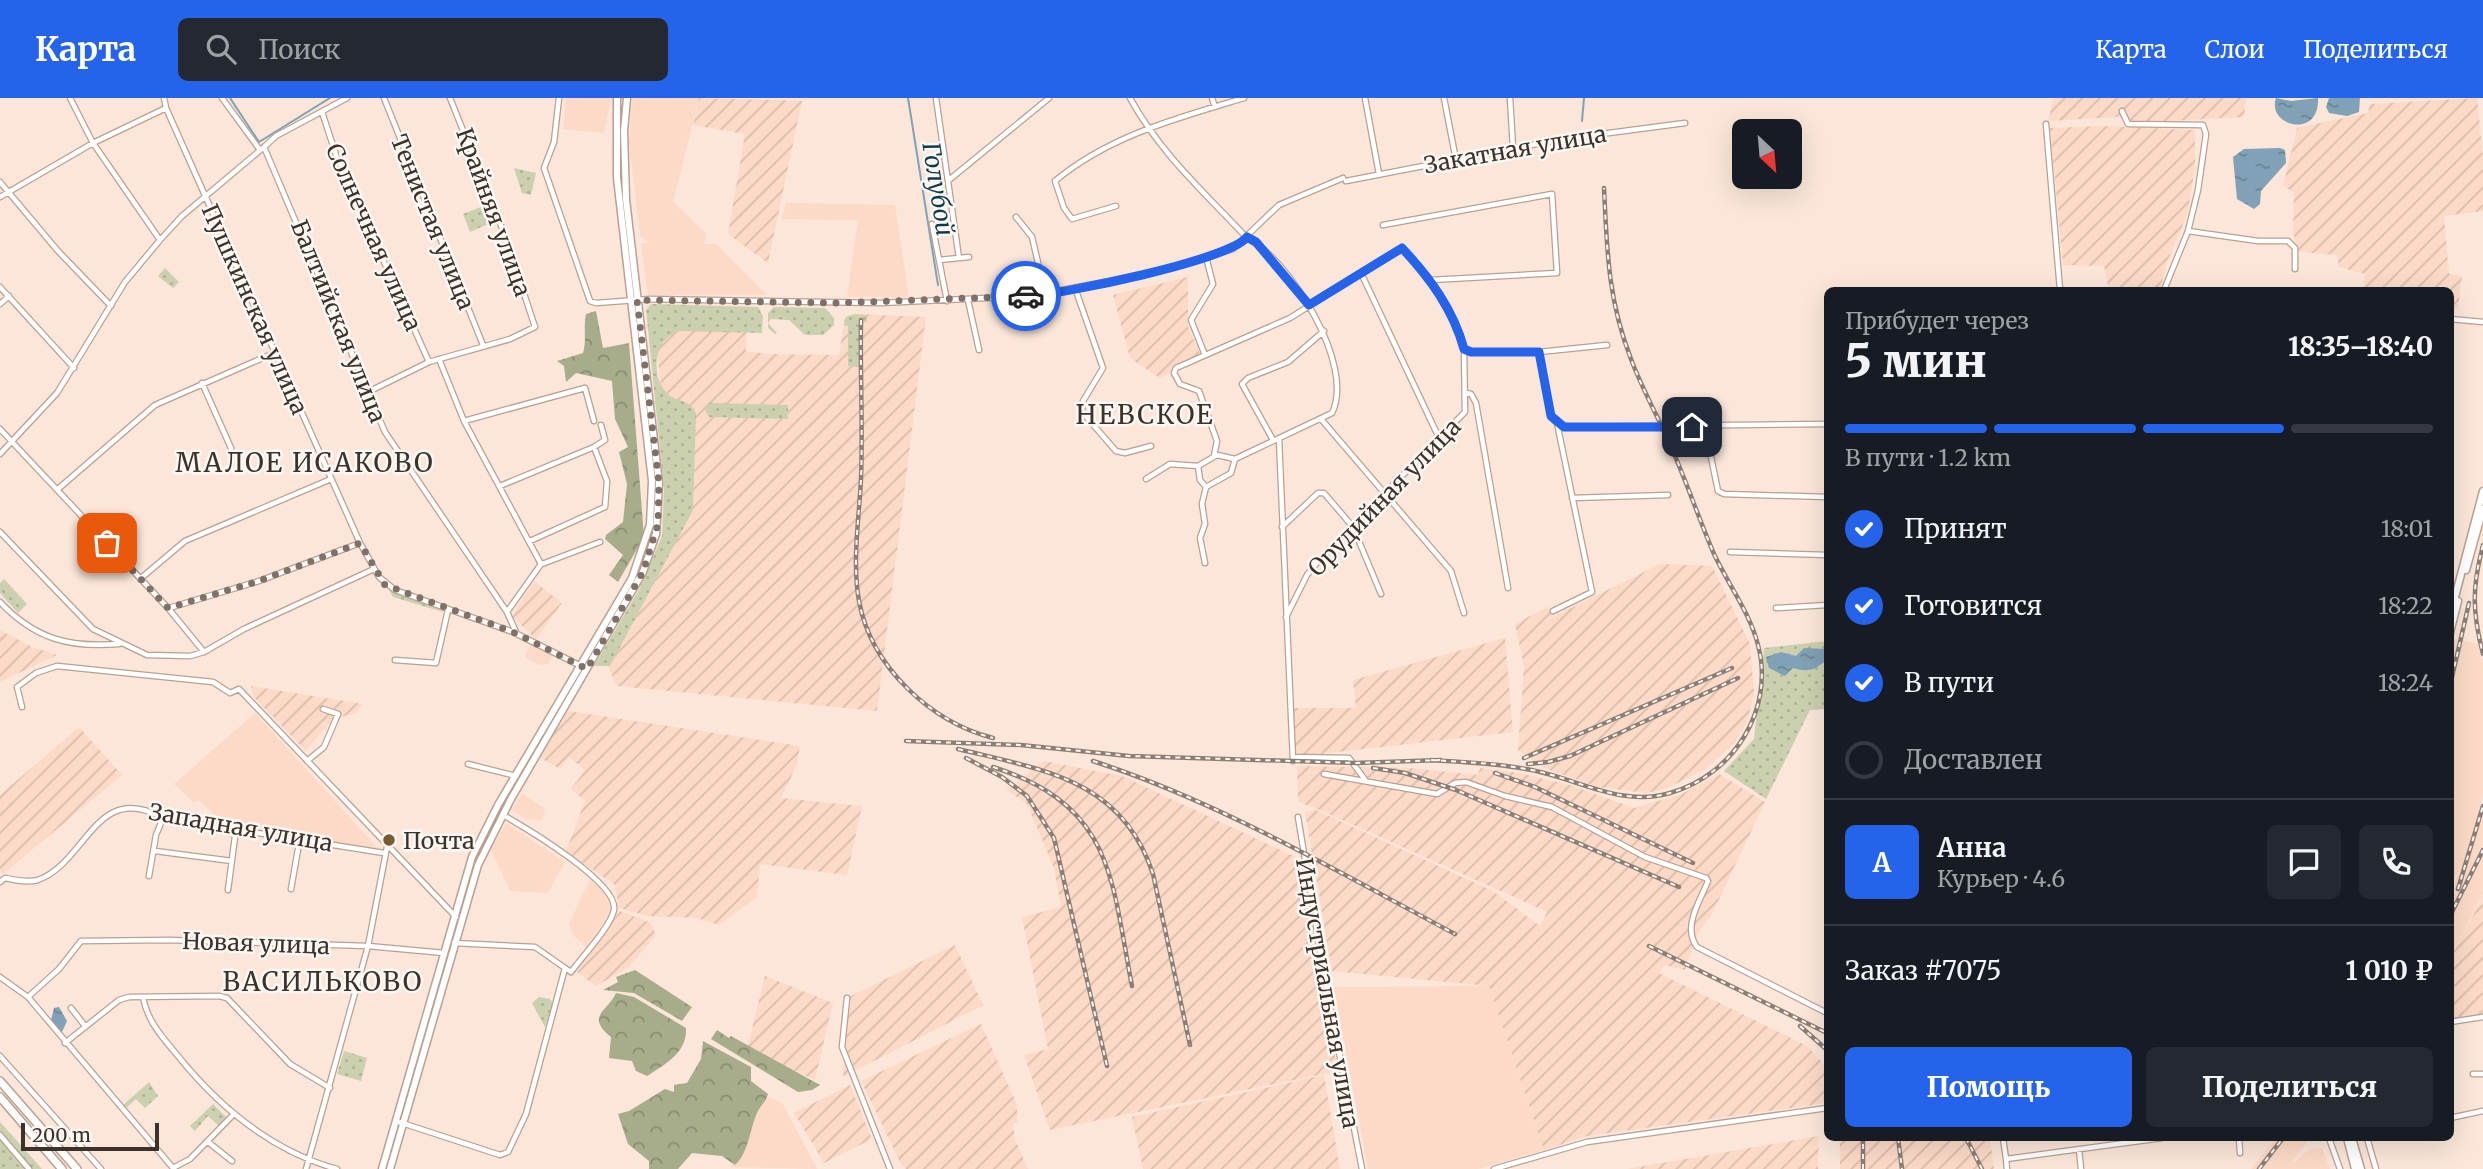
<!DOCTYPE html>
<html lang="ru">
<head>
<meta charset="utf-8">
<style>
	body { margin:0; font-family:Merriweather,serif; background:#242831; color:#f1f3f6; height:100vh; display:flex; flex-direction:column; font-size:26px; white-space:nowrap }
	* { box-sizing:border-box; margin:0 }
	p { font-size:23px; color:#9ea1a6 }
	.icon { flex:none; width:38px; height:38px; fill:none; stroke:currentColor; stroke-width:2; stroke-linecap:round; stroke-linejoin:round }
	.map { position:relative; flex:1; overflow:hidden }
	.side { position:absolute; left:1824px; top:189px; width:630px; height:854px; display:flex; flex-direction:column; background:#171b24; border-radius:10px; box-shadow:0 7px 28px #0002 }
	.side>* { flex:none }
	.needle { width:46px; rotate:154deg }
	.tools { position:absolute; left:1732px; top:21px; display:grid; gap:14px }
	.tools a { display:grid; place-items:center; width:70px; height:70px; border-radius:10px; background:#171b24; box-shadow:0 7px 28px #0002; font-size:35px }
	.scale { position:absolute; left:21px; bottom:18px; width:138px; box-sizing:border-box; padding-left:7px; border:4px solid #3c322c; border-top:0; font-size:19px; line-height:24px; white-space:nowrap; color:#3c322c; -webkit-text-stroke:5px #fcf7f3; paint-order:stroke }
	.pin { position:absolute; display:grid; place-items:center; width:60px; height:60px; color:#fff; margin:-30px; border-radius:14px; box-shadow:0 4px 10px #0006 }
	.courier { position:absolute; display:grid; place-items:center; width:70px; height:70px; margin:-35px; border:5px solid #2563eb; border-radius:50%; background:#fff; color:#222; box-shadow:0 2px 9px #0007 }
	.overview em { font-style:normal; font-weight:800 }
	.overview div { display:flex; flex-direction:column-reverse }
	.overview { display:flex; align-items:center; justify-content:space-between; height:119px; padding:0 21px }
	h1 { font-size:46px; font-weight:800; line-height:52px }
	.bar { display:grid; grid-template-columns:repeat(4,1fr); gap:10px 7px; align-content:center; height:84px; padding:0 21px }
	.bar i { height:9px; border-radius:5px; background:#363941 }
	.bar .selected { background:#2563eb }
	.bar p { grid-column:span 4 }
	.line { display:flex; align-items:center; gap:18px; padding:0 21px; border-top:2px solid #363941 }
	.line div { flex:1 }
	.round { display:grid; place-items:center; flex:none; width:74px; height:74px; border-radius:10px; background:#242831 }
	ol { padding:0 21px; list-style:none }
	li { display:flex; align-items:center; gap:21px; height:77px }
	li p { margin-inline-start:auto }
	li .icon { padding:7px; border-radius:50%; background:#2563eb; color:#fff; stroke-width:4 }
	li:last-child { color:#9ea1a6 }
	li i { width:38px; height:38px; border:4px solid #363941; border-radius:50% }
	.button { display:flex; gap:14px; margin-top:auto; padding:14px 21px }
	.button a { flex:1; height:80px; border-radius:10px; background:#2563eb; color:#fff; font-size:28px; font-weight:800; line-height:80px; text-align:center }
	.button a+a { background:#242831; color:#f1f3f6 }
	header { display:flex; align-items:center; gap:42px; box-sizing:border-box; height:98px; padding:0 35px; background:#2563eb; color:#fff }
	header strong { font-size:33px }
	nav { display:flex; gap:38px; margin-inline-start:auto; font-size:24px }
	.search { width:490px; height:63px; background:#242831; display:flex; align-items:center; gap:18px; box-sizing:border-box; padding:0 24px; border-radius:10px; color:#9ea1a6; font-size:26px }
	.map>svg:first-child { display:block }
</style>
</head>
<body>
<header>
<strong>Карта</strong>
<div class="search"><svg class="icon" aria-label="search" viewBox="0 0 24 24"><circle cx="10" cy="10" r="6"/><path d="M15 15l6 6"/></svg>Поиск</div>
<nav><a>Карта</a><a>Слои</a><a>Поделиться</a></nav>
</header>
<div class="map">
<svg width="2483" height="1071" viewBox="0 0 2483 1071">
	<defs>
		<pattern id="industrial-furrows" width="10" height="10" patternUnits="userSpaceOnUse" patternTransform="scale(1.75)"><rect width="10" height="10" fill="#fcdac7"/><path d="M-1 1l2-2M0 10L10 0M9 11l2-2" fill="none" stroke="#d9bcab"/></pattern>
		<pattern id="green-dots" width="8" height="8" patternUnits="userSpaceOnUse" patternTransform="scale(1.75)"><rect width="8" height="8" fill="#cbd0af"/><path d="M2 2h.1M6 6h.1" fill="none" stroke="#afb397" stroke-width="1.8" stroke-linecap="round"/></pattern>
		<pattern id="forest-crowns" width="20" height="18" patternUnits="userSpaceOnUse" patternTransform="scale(1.75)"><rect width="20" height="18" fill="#a7ac8a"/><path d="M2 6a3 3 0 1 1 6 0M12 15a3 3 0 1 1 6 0" fill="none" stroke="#898d71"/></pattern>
		<pattern id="water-ripples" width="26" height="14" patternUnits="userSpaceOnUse" patternTransform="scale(1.75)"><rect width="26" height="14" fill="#80a1b6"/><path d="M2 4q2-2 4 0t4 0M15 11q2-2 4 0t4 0" fill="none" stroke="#6a8494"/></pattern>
	</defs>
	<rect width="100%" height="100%" fill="#fbe6d9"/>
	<path fill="#fcdac7" d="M566,0H611L604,35L563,31Z
		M632,0H699L673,104L707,136L704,146H716L767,197H648L641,145H649L640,138L629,45Z
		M786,105L895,107L909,199H847L858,122L781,121Z
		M2455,541L2478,546L2483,566V696L2477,721L2483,723V796L2450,861V796L2462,767L2450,789V559Z
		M531,544L553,556L548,566L540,567L525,559Z
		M255,615L308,673L379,752L222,723L198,702L194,705L174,686Z
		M522,695L545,711L542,722L525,721L512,712Z
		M506,725L565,764L548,795L510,793L491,751Z
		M590,781L608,798L611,812L587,849L574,838L569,826Z
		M1489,888L1544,1052L1478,1071H1368L1334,889Z
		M770,999L783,1006L817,1071L731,1069L761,1004Z
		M2276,1040H2310L2290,1067L2310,1051L2322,1050L2330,1071H2251Z"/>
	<path fill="url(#industrial-furrows)" d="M699,0L802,3L768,165L728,136L745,36L693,27Z
		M2054,0H2246L2244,19L2129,25L2119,19L2048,23Z
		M2477,0L2483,58V113L2444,118L2449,176L2462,178L2458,211H2450V192H2363L2365,176L2339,169L2337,157L2299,154L2293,135L2294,94L2283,88L2297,30L2368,15L2370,6Z
		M2102,28L2195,32V70L2187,117L2167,165L2160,192H2109L2104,168L2063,167L2050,30Z
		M1188,179V229L1202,260L1160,280L1130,260L1113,197Z
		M652,213L747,215L746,253L767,256L839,257L845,219L856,216L926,219L877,613L617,588L605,562L679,437Z
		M1660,466L1712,468L1750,546L1754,596L1747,624L1735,644L1706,671L1665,691L1646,695L1598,689L1544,670L1518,652L1524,568L1515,526L1547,509L1553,519Z
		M534,483L562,505L536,541L512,518Z
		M0,532L32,549L57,557L0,584Z
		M1505,540L1513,634L1294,659L1291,610H1356L1353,582Z
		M251,588L363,606L356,615L333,621L306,653L253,598Z
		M568,613L800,648L797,667L781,700L862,708L847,777L760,766L757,799L719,827L697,820L648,818L619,810L615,787L566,753L585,703L571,691L585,672L569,659L560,671L539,659Z
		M79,629L122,677L3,776L0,773V697Z
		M1043,663L1122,678L1298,760L1338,973L1050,1032L1024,957L1048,951L1022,819L1061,809L1054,770L1027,706L1007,692Z
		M1297,668L1409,670L1478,677L1480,670L1519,675L1570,687L1634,710L1682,696L1719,676L1765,704L1712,816L1698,835L1685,872L1665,867L1659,875L1807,948L1827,969V1005L1587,1038L1544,1052L1489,888L1332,873L1305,714L1316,712L1493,793L1540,828L1547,814L1313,709L1298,704Z
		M2483,799V916L2450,922V861Z
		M620,813L651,825L656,837L629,869L596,888L577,874Z
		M955,847L983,907L843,979L849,899Z
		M765,878L833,905L815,982L747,951Z
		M981,926L1017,1007V1025H1013L1015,1041L1028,1071H906L901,1066L861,983Z
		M1324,977L1340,1071H1143L1132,1019Z
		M850,987L872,1041L824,1065L794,1015Z
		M1819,1038L1818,1071H1627Z
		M1840,1040H1990L1994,1071H1840Z"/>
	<path fill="url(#green-dots)" d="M514,70L536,75L531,97L522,95Z
		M486,107L493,124L470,134L463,116Z
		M165,170L179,184L173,190L158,178Z
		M651,206L758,209L763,218L762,235L680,233C655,239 650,274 665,293C674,305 690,300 696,315L693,412L610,568H594L640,490L662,438L664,390L646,212Z
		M774,209L825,210L834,220V227L823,237H805L789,222L771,221L768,225L777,235L775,236L768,230V215Z
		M855,216L866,217L867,223L862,226L860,269L848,268V228L844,227L846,219Z
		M709,305L788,307V321L709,319L705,312Z
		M4,481L27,506L18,515L0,495V485Z
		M389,492L442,513L443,514L393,499Z
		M1827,543V611L1810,612L1766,701L1724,673L1754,641L1764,550Z
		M539,899L550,901L553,905L545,929L532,905Z
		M344,953L367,960L361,983L337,976Z
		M149,984L158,998L145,1010L136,1001L125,1011L122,1008Z
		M213,1006L226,1019L219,1028L208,1018L195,1033L190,1028Z
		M0,1024L42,1071H0Z"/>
	<path fill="url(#forest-crowns)" d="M596,213L603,250L629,245L644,439L618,484L609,477L623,457L605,441L606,437L623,424L627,386L619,354L628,349L615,321L612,283L576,275L566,284L564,268L557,263L583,255C587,242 583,230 586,216Z
		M635,872L692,909L682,923L634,895L603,892L618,884L616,879Z
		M616,895L634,899L686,930C687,955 665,966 647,978L636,973L632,963L609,960L611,939C585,918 608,913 616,895Z
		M717,932L729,940L731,938L820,987L812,992L798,994L711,941Z
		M703,943L751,969V983L768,996C766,1004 760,1008 757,1015C750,1031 748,1056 735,1067L722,1058L692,1055L678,1071H649V1063L628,1046L618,1016L629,1013L665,991L674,994V987L687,985L701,961Z"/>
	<path fill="url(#water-ripples)" d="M2276,0L2291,3L2318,0C2320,42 2266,28 2276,0Z
		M2329,0H2360L2359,14L2347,18L2329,15L2326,9Z
		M2280,50L2285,52L2286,65L2261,93L2260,106L2254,111L2237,101L2233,59L2244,51Z
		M1804,550L1827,551V566L1824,564C1813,573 1807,574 1793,570L1785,578L1769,570L1766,559L1781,554L1796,558Z
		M59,909L67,923L61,936L50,926L54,910Z"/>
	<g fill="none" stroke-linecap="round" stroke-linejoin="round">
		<path stroke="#80a1b6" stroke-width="2" d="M230,0L259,44L330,0
			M908,0L938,187
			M1582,23L1584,0"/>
		<g stroke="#b9a092" stroke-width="7">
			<path id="minor" d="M70,0L93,45L160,142
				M164,0L166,10L360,445L379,479L395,492L513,534L587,571
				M222,0L260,52
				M347,0L276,38L264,49L385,334L507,514L516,534
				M384,0L483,247
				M559,0L554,44L544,70L590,203L596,205L650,201L881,205L1031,198L1156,174L1233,151L1279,107L1343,80
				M936,0L959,160
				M1130,0C1160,55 1204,94 1247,140C1289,161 1356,267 1332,315L1235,361L1231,375L1206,389L1202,406L1205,426L1200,440L1205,465
				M1212,0L1215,9
				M1365,0L1379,76
				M1444,0L1456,62
				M1510,0L1513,50
				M2122,13L2128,26L2203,27L2206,36L2198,92L2188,133L2164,192
				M322,14L336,57L429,264
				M2046,26L2060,192
				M949,82L1049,0
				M1346,83L1563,41L1685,25
				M0,84L58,153L111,208
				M0,99L93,45L166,10
				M1116,108L1072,121L1064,110L1055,83C1109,38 1177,20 1244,0
				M1016,119L1032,139L1045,195
				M932,126L947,203
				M1383,127L1552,96L1557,175L1431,182
				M2188,133L2258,143H2288L2295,150V171
				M939,162L969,159
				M1361,175L1440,342
				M0,189L74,270
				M1075,190L1103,270L1083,303L1082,314L1116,353L1125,355L1151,348
				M968,202L979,252
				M0,206L9,198
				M2450,221L2483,224
				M1464,251L1471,254H1539L1607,247
				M1539,254L1551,319L1557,325L1592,494L1553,513
				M1205,257L1191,222L1213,186L1206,159
				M439,261L464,323L541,466L507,514
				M202,285L231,350
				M368,294L429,264L510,241L535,229L504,135L450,0
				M1466,295L1471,296L1476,305L1508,490
				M1321,321L1451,473L1464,515
				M464,323L585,290L594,323
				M1557,325L1564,329L1827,326
				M0,331L168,510L204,554
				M1279,341L1293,663
				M1273,342L1242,286L1248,280L1288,264L1324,233
				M0,356L57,295L125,184L160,142L182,118L264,49
				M1214,358L1217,343L1199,293L1180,286L1174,275L1176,270L1290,220L1402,150L1431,182L1458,231L1464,251L1465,314L1319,462L1307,477L1286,519
				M1711,359L1718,393L1724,396L1827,399
				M1198,368L1217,357L1235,361
				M1146,381L1170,366L1198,368L1200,382L1206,389
				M500,388L594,349L605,342L601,327
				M58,391L155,307L274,255
				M1572,400L1668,397
				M1282,429L1318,395H1324L1353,429L1381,496
				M0,434L93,531L147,557L190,558L204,554L244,531L374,471
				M530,443L605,409L607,383L594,349
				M1730,454L1827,457
				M542,466L600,444
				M140,481L185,443L331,381
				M0,504C35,541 69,550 119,546
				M169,510L259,483L360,445
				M1776,510L1827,507
				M395,562L436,565L448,512
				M22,609L17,589L36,575L57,568L213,584L230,595L239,591L456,819
				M1293,659L1349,660L1366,683
				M307,663L324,649L338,616L323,611
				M468,666L516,678
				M1324,676L1437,696L1455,685L1466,684L1505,698L1552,709L1645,759L1706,780L1708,783C1700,803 1682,829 1697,849L1827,915
				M503,717C526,730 619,785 614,812C611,828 582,859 571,874L565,870
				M1298,719L1325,882L1362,1071
				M155,753L232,763
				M149,778L156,737L163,720
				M0,784L5,780C15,782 27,785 38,782C87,764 96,682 163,720L384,755
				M291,791L300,740
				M228,792L236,731
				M454,845L535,849L565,870
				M0,879L28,899L173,1070L190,1061L233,1017
				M28,899L59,871L81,843L168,842L368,848L444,855
				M143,899C147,923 163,940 178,958C220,1010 272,1053 337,1071
				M847,900L842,949L890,1071
				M71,910L85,928
				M2450,924L2483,919
				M65,945L119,902L129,899L219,898L227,900L290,966L330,990
				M0,958L101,1071
				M2473,976H2483
				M2450,1020L2483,1013
				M396,1023L500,1057L508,1054L526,1016L565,870
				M0,1037L29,1071
				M2003,1040L2006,1061L2162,1040
				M2239,1040L2240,1055
				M2329,1040L2340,1071
				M2367,1040L2376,1071
				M208,1044L232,1063
				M2079,1051L2081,1071
				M2006,1061L2007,1071
				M306,1071L368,848L387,749
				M1494,1071L1587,1044L1827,1010"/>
		</g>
		<g stroke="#b9a092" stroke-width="9">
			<path id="major" d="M2466,472L2483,411
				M2450,518L2483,393
				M2450,535L2458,503
				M2347,1040L2355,1071
				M2352,1040L2361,1071
				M382,1071L472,759L498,707L632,480L650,427L652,383L617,80V0
				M390,1071L478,767L511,701L643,474L656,436L659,385L626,101L624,33L627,0"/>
		</g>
		<g stroke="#b9a092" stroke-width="10">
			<path id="highway" d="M0,983L77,1071
				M0,999L62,1071"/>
		</g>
		<use href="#minor" stroke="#fff" stroke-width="4.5"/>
		<use href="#major" stroke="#fff" stroke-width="6"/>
		<use href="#highway" stroke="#fff" stroke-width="7"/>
		<g stroke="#8d7e75" stroke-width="4.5">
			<path id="rail" d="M861,222C860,275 863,328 861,381C859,422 852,463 859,503C871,569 931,624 993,640
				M2483,447C2472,490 2472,513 2483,556
				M2450,588L2469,505
				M906,643L1021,647L1129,658L1356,665L1441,662
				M958,651C1043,672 1122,681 1153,776L1190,947
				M966,660L1002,679L1027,698L1054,740L1107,968
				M1524,660L1732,570
				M1431,662C1463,664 1495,665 1526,671C1576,679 1619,710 1670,695C1734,677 1775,611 1758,547C1750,515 1728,486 1714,456C1696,414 1682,370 1662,329C1651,306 1640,285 1631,261C1608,202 1607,153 1604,90
				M1093,663C1220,704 1338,774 1455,836
				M1528,666L1548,664L1570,658L1738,580
				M993,669C1114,708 1111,780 1132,888
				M1373,670L1405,675L1456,692L1679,789
				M1495,675L1535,689L1693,765
				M2458,791L2483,708
				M2450,818L2483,752
				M1649,848L1827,935
				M1800,928L1827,952
				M1898,1040L1902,1071
				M1966,1040L1982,1071
				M1863,1071V1040
				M2259,1071L2283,1040"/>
		</g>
		<use href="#rail" stroke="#fcf7f3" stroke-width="2" stroke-dasharray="5" stroke-linecap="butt"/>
	</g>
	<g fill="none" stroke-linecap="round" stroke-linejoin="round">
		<path stroke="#7f7169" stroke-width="7" stroke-dasharray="0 12.6" d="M107,445L168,510L259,483L360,445L385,487L513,534L587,571L643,474L658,426L659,385L637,202L837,205L1026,198"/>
		<path stroke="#2563eb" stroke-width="9" d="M1026,198C1060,197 1230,162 1247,139L1256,144L1309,207L1402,150C1430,180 1453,211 1464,251L1471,254H1539L1551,318L1564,329H1692"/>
	</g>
	<circle fill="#785c2f" stroke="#fcf7f3" stroke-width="2.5" cx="389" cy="742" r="7"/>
	<g text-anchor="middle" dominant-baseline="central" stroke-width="5" stroke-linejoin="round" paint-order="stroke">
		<g font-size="23" fill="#3c322c" stroke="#fcf7f3">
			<text transform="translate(1515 51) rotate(-10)">Закатная улица</text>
			<text transform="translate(494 114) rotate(70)">Крайняя улица</text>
			<text transform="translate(433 124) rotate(68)">Тенистая улица</text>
			<text transform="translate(374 139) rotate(66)">Солнечная улица</text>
			<text transform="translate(255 211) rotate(66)">Пушкинская улица</text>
			<text transform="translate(339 223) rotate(68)">Балтийская улица</text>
			<text transform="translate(1384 399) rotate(-46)">Орудийная улица</text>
			<text transform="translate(241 729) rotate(10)">Западная улица</text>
			<text transform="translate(256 845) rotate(2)">Новая улица</text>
			<text transform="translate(1328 895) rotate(80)">Индустриальная улица</text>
		</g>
		<g font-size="23" fill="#3c322c" stroke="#fcf7f3" text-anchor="start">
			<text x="403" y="742">Почта</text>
		</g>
		<g font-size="24" font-style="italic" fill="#0b394f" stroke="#fcf7f3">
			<text transform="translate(938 91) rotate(81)">Голубой</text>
		</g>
		<g font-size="26" letter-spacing="2" fill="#3c322c" stroke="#fcf7f3">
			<text x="1145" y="316">НЕВСКОЕ</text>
			<text x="305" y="364">МАЛОЕ ИСАКОВО</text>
			<text x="323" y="883">ВАСИЛЬКОВО</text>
		</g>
	</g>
</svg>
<div class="tools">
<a><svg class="needle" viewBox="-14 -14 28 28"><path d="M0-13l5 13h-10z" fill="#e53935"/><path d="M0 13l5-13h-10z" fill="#9ea1a6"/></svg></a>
</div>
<div class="scale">200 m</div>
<div class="pin" style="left:107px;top:445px;background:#ea580c"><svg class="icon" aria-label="bag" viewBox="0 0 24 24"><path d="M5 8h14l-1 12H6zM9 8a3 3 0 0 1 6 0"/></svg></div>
<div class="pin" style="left:1692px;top:329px;background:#1f2937"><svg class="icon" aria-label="home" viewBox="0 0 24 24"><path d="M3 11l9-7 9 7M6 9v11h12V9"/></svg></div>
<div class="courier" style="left:1026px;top:198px"><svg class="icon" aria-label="car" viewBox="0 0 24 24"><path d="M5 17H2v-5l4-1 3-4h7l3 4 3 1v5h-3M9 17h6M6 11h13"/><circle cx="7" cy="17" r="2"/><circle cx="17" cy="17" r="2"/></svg></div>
<section class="side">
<div class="overview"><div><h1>5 мин</h1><p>Прибудет через</p></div><em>18:35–18:40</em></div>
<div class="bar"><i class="selected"></i><i class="selected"></i><i class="selected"></i><i></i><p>В пути · 1.2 km</p></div>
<ol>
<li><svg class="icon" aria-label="check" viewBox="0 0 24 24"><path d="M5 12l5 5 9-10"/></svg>Принят<p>18:01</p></li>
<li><svg class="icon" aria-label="check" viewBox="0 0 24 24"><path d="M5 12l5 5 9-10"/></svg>Готовится<p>18:22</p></li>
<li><svg class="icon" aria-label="check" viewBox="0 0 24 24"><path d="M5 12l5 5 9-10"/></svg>В пути<p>18:24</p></li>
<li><i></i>Доставлен</li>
</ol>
<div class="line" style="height:126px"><b class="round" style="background:#2563eb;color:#fff">А</b><div><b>Анна</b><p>Курьер · 4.6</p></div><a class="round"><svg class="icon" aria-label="chat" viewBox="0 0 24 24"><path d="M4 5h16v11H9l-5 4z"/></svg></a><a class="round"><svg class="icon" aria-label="phone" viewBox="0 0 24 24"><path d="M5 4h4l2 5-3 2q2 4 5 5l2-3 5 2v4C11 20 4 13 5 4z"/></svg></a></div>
<div class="line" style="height:91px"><div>Заказ #7075</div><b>1 010 ₽</b></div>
<div class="button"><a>Помощь</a><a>Поделиться</a></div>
</section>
</div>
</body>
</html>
